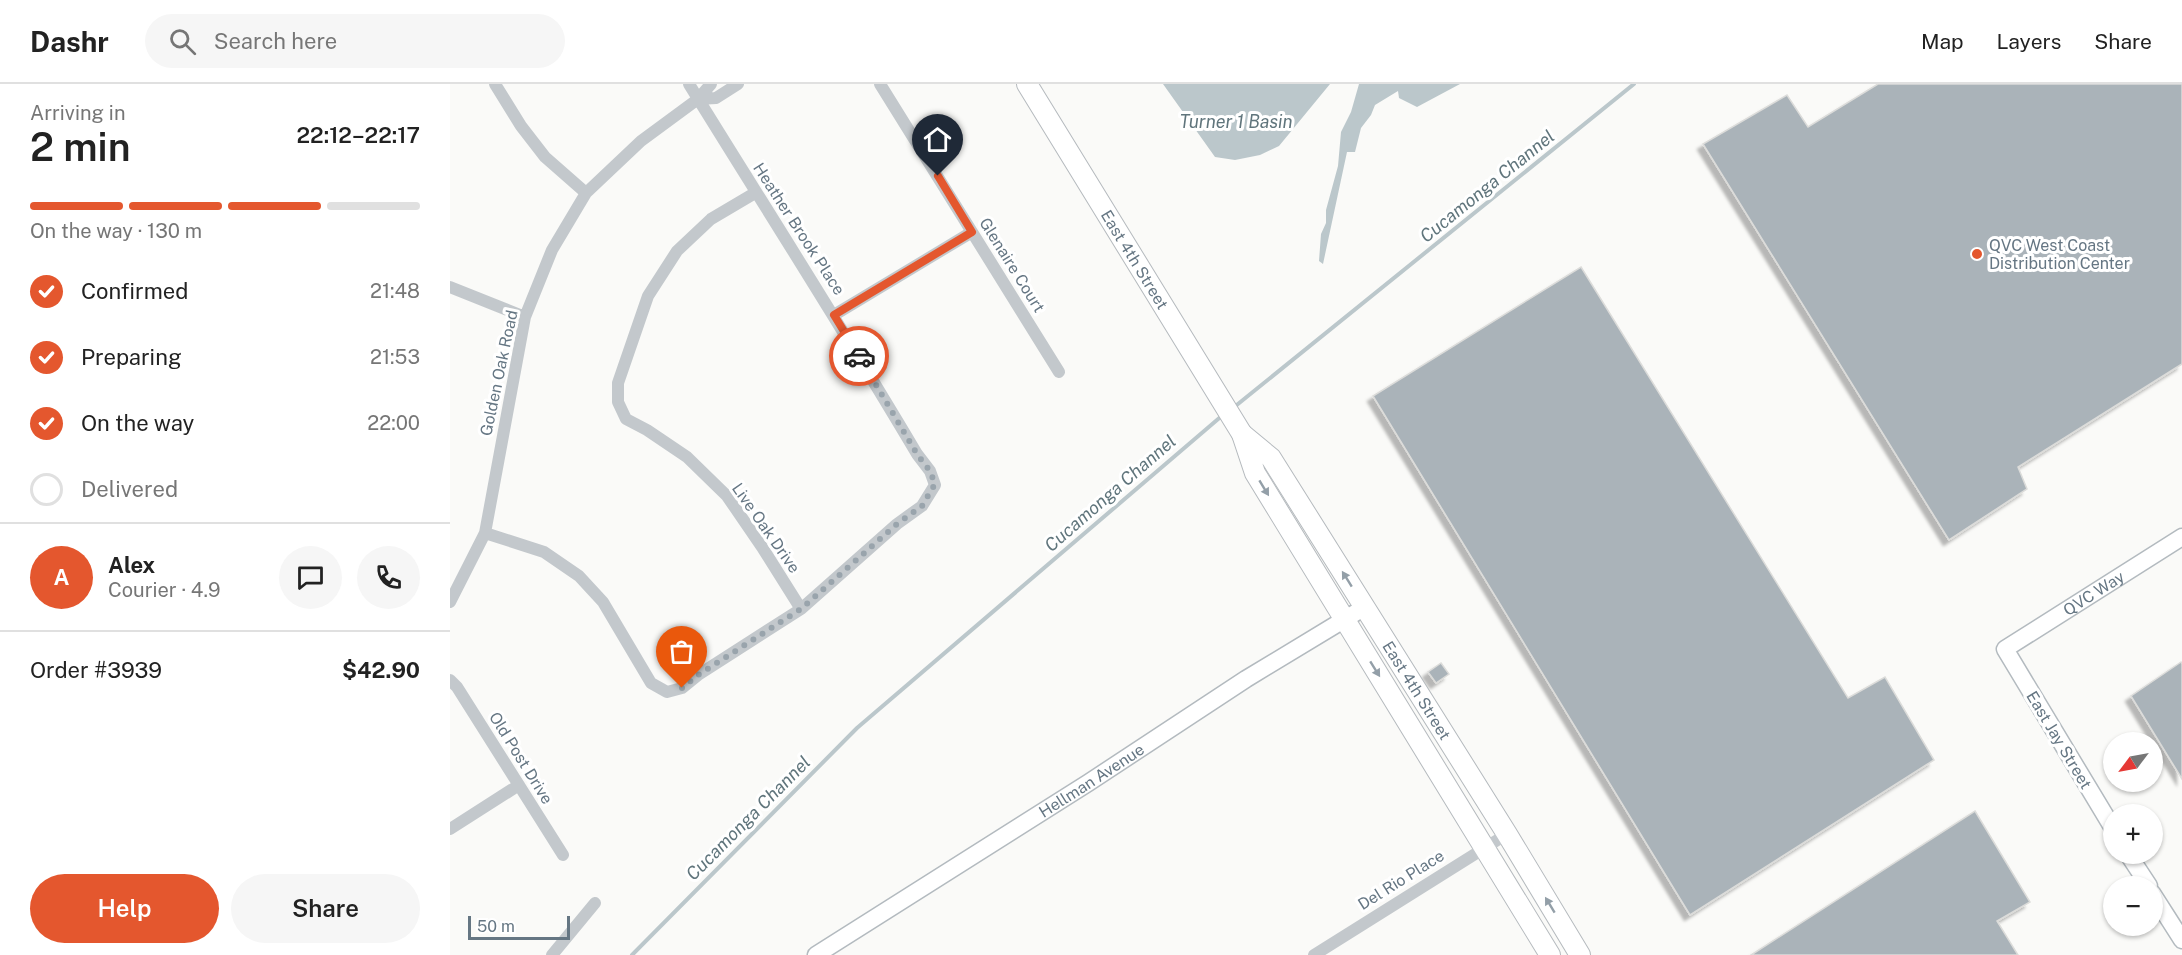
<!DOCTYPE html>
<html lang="en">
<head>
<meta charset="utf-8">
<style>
	body { margin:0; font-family:"Public Sans",sans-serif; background:#f6f6f6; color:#222; height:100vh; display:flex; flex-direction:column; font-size:22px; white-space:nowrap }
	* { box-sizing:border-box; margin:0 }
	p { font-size:20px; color:#767676 }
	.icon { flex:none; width:33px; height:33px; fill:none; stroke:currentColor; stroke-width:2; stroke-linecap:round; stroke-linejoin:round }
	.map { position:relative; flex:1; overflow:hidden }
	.panel { display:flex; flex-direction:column; background:#fff; width:450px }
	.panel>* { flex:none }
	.needle { width:39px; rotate:238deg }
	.tools { position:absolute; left:1653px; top:648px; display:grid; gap:12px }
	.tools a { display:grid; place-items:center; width:60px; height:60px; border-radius:50%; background:#fff; box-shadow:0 2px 4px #0004; font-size:30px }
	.scale { position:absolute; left:18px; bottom:15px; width:102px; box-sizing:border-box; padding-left:6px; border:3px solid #657683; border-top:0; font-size:16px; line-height:21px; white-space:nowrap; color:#657683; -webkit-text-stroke:4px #fff; paint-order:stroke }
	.pin { position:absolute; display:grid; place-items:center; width:51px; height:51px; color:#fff; margin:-62px -26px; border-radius:50% 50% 50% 0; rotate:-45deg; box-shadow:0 0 6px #0007 }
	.pin .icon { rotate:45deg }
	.courier { position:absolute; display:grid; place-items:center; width:60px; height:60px; margin:-30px; border:4px solid #e4572e; border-radius:50%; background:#fff; color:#222; box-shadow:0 2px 8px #0007 }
	.summary em { font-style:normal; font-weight:600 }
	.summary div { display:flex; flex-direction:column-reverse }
	.summary { display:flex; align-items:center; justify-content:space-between; height:102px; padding:0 30px }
	h1 { font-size:39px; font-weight:600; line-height:45px }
	.bar { display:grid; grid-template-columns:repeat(4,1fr); gap:9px 6px; align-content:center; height:72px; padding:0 30px }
	.bar i { height:8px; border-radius:4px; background:#e0e0e0 }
	.bar .selected { background:#e4572e }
	.bar p { grid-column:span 4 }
	.line { display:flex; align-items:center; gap:15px; padding:0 30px; border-top:2px solid #e0e0e0 }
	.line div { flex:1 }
	.round { display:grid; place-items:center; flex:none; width:63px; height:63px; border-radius:32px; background:#f6f6f6 }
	ol { padding:0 30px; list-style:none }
	li { display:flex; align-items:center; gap:18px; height:66px }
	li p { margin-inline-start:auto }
	li .icon { padding:6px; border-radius:50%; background:#e4572e; color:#fff; stroke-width:4 }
	li:last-child { color:#767676 }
	li i { width:33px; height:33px; border:3px solid #e0e0e0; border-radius:50% }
	.action { display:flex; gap:12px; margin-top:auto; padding:12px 30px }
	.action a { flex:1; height:69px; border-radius:36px; background:#e4572e; color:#fff; font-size:24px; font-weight:600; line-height:69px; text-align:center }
	.action a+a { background:#f6f6f6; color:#222 }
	header { display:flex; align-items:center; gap:36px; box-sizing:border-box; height:84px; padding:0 30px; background:#fff; border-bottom:2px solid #e0e0e0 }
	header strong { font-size:28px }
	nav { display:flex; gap:33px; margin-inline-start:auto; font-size:21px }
	.search { width:420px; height:54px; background:#f6f6f6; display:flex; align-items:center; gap:15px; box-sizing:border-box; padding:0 21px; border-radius:33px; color:#767676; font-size:22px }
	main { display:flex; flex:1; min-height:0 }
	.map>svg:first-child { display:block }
</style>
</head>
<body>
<header>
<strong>Dashr</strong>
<div class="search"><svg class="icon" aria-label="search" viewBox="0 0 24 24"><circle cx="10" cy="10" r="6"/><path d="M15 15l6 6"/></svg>Search here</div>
<nav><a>Map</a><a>Layers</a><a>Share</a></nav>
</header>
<main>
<section class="panel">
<div class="summary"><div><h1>2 min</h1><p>Arriving in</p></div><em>22:12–22:17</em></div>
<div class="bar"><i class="selected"></i><i class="selected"></i><i class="selected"></i><i></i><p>On the way · 130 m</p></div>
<ol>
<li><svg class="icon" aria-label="check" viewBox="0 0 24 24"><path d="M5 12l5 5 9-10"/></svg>Confirmed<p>21:48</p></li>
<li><svg class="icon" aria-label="check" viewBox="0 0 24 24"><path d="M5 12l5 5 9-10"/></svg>Preparing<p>21:53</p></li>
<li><svg class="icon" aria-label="check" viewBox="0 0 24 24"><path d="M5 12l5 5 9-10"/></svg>On the way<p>22:00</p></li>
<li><i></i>Delivered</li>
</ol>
<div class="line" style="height:108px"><b class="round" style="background:#e4572e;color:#fff">A</b><div><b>Alex</b><p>Courier · 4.9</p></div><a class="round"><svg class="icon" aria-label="chat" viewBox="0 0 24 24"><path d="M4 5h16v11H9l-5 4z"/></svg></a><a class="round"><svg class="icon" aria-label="phone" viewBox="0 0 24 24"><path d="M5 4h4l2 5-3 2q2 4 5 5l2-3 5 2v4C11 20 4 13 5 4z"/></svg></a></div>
<div class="line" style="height:78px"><div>Order #3939</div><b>$42.90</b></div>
<div class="action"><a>Help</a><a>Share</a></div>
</section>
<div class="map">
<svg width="1732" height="871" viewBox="0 0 1732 871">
	<defs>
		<filter id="shadow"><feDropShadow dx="-5.5" dy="5.5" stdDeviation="1.5" flood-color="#0004"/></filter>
	</defs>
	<rect width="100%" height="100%" fill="#fafaf8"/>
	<path fill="#bbc7cb" d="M713,0H880L829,62L810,71L785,76L765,73Z
		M909,0H1010L967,23L949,14L948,7L925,21L921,31L911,44L905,68H897L873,180L869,177L871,150L876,139V126L888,82L891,48L901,28Z"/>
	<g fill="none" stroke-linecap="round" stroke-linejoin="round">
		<path stroke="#bbc7cb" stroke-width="4" d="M783,324L1184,0
			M182,871L407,644L774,330"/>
	</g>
	<path fill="#aab3b9" stroke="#dcdcda" stroke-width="1.5" filter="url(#shadow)" d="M1428,0H1732V280L1568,383L1577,405L1499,456L1253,60L1337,11L1358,43Z
		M1131,183L1398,614L1435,593L1484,676L1240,831L923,312Z
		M1731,578L1732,580V695L1681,612Z
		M991,579L999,590L986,599L978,588Z
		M1525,727L1580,818L1547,837L1568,871H1301Z"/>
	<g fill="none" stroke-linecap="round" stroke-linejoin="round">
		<g stroke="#b3babf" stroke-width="19">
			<g id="secondary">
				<path id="s1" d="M1664,746L1555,565L1732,453"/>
				<path d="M1678,770L1699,802"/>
				<path d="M1702,809L1732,856"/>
				<path id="s2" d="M366,871L638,699L796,595L915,523"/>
			</g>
		</g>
		<g stroke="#b5babe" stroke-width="22">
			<g id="primary">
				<path id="s3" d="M577,0L792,350L805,389L1100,871"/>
				<path id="s4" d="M792,350L821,374L1057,750L1130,871"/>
			</g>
		</g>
		<path stroke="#c3c8cc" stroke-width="12" d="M45,0L71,42L95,73L136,109
			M430,0L609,288
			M248,15L266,14L288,0
			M305,109L261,135L227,167L198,212L168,299V318L176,335L197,346L237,373L277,412L312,463L351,525
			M0,203L75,233
			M384,231L522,148
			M35,449L94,468L129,492L153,518L201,599L217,608L232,604L248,591L351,525L447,440L472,422L485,401L480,387L467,370C393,245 315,123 239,0
			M0,518L35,449L75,233L102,166L136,109L191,57L248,15L261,0
			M0,596L7,603L113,771
			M0,745L69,701
			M102,871L145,819
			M864,871L1057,750"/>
		<use href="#secondary" stroke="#fff" stroke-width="16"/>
		<use href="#primary" stroke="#fff" stroke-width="20"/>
	</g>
	<defs><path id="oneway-solid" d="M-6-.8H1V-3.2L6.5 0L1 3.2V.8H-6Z" transform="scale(1.5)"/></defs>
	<g fill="#939fa8">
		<use href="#oneway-solid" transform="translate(814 404) rotate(59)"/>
		<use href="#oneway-solid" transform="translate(897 495) rotate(-122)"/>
		<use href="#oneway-solid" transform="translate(925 585) rotate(58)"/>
		<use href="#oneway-solid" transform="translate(1100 821) rotate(-121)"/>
	</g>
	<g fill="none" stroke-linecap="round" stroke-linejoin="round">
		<path stroke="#99a4ac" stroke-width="6" stroke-dasharray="0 10.8" d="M232,604L248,591L351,525L447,440L472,422L485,400L480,387L467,370L409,272"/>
		<path stroke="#e4572e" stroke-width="8" d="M409,272L384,231L522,148L488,92"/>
	</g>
	<circle fill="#e4572e" stroke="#fff" stroke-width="2" cx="1527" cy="170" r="6"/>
	<g text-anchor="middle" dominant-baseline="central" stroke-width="6" stroke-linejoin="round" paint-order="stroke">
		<g font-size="16" fill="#657683" stroke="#fff">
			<text transform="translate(349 145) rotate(57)">Heather Brook Place</text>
			<text stroke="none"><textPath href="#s3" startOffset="206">East 4th Street</textPath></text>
			<text transform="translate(562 181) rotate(58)">Glenaire Court</text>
			<text transform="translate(49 289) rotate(-78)">Golden Oak Road</text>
			<text transform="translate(316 444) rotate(55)">Live Oak Drive</text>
			<text stroke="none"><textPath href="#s1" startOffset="316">QVC Way</textPath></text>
			<text stroke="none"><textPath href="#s4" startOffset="312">East 4th Street</textPath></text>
			<text transform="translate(1609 656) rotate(59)">East Jay Street</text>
			<text transform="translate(71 674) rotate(58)">Old Post Drive</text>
			<text stroke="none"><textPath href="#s2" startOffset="326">Hellman Avenue</textPath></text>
			<text transform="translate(951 796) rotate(-32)">Del Rio Place</text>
		</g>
		<g font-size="16" fill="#657683" stroke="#fff" text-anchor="start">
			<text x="1539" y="161">QVC West Coast<tspan x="1539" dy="18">Distribution Center</tspan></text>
		</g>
		<g font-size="18" font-style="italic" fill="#60757c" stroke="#fff">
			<text x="786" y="37">Turner 1 Basin</text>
			<text transform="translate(1037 102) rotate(-39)">Cucamonga Channel</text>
			<text transform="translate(660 409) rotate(-41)">Cucamonga Channel</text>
			<text transform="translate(298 734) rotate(-45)">Cucamonga Channel</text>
		</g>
	</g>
</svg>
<div class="tools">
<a><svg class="needle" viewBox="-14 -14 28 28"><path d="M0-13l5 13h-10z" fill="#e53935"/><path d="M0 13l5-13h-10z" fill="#767676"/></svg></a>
<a>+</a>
<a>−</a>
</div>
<div class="scale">50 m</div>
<div class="pin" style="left:232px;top:604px;background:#ea580c"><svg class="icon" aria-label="bag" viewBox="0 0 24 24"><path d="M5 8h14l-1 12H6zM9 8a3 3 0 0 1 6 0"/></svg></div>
<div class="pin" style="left:488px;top:92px;background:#1f2937"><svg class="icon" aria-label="home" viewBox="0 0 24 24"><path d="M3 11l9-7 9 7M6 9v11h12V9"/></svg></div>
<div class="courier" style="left:409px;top:272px"><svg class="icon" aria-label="car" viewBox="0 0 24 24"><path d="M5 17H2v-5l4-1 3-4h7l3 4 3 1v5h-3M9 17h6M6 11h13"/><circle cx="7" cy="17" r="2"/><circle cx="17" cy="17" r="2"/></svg></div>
</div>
</main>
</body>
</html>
